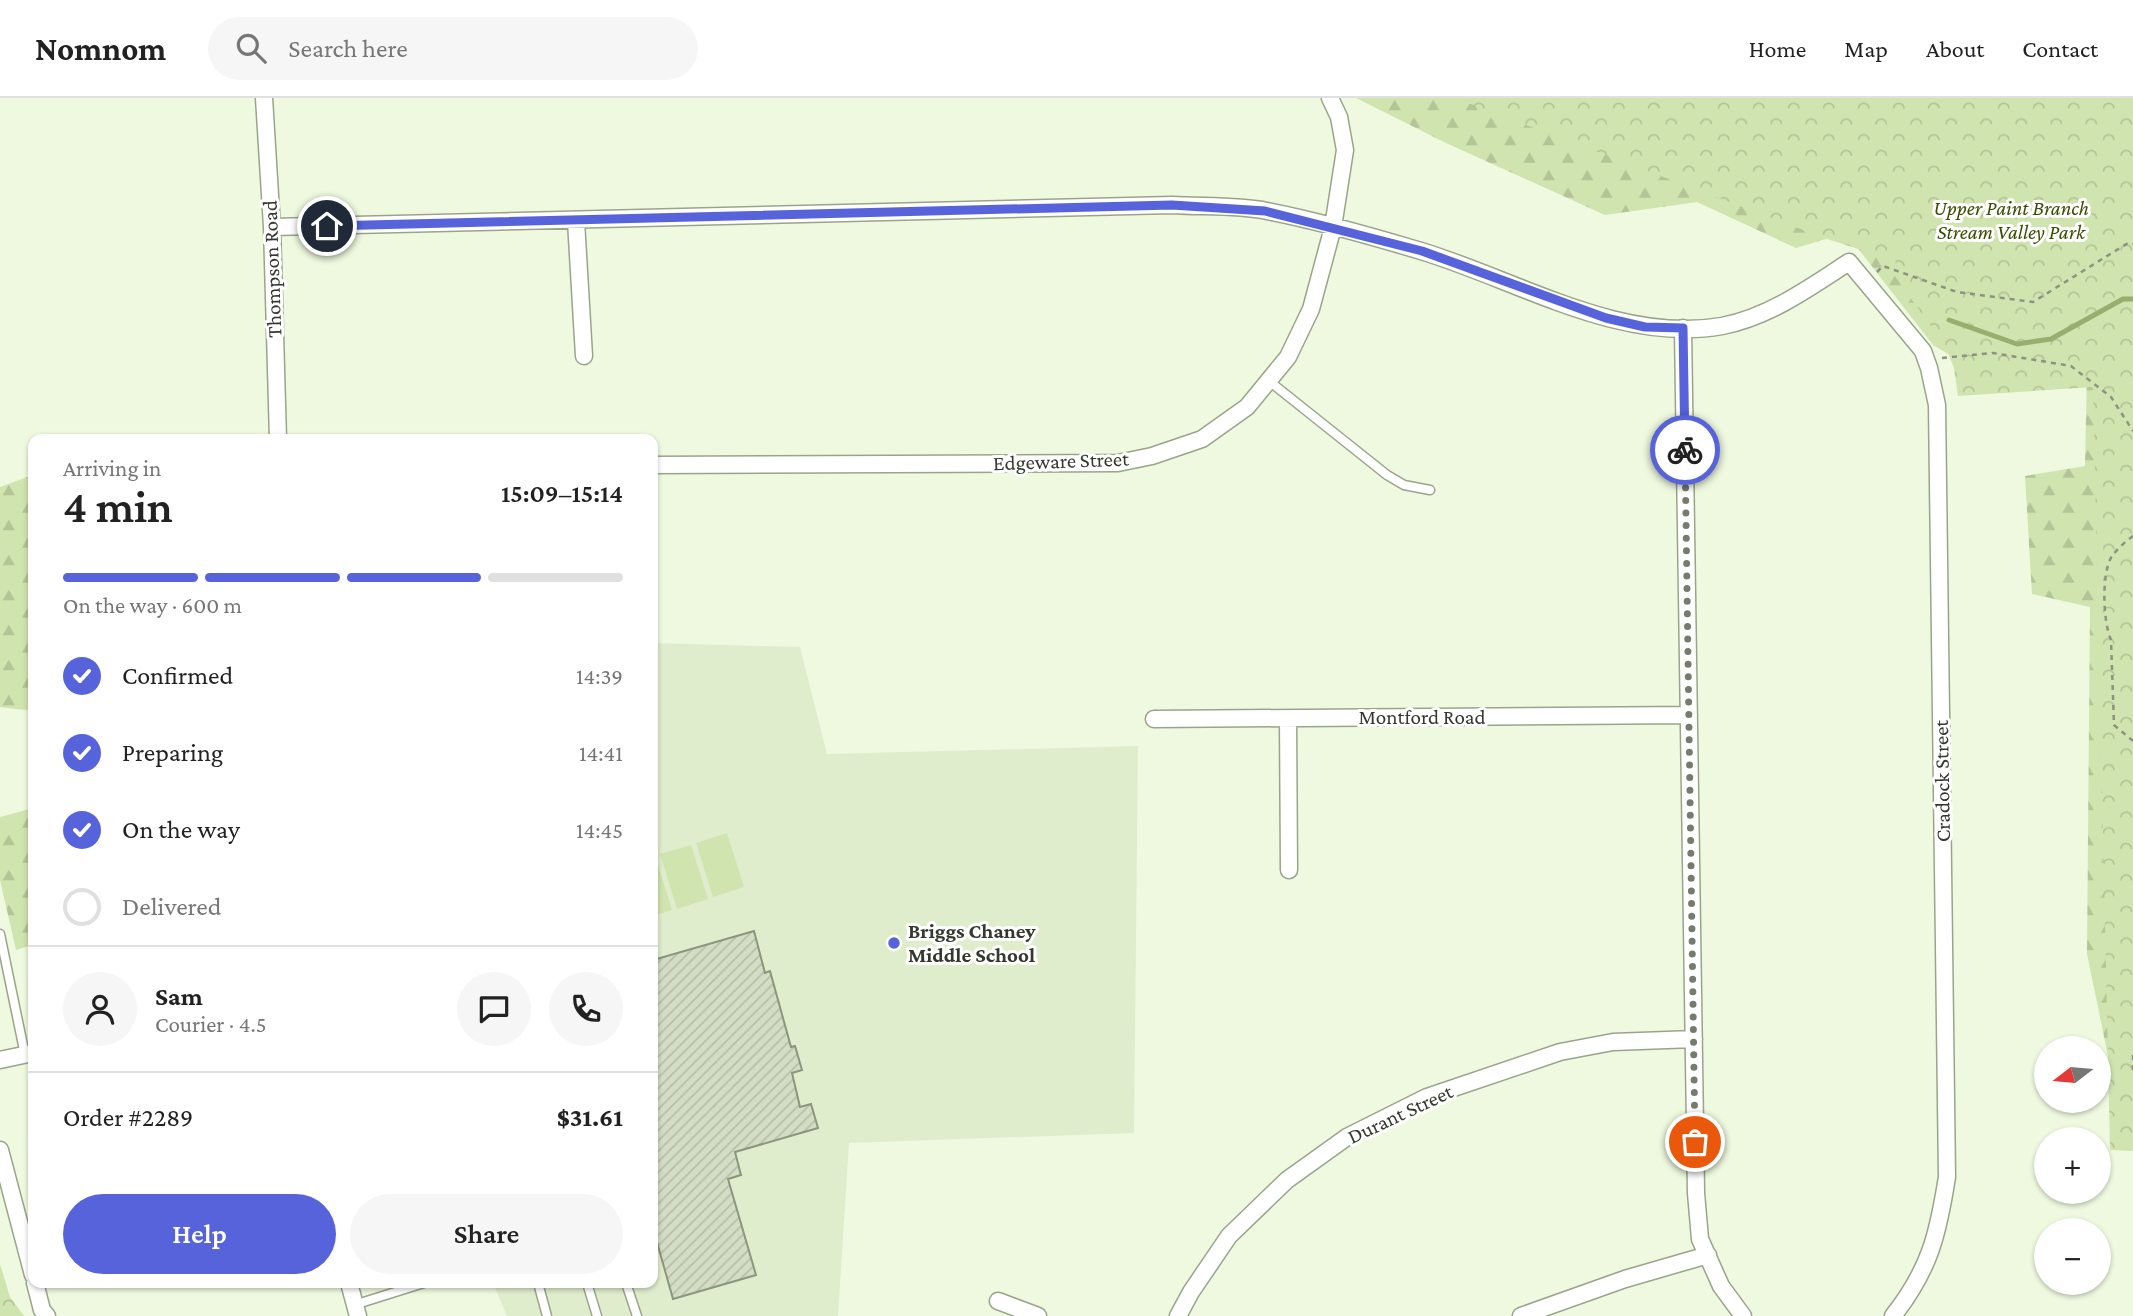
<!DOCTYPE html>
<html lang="en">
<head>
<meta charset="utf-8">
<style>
	body { margin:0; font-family:"Crimson Pro",serif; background:#f6f6f6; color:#222; height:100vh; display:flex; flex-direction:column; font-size:26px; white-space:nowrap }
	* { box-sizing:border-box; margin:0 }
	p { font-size:23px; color:#767676 }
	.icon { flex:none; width:38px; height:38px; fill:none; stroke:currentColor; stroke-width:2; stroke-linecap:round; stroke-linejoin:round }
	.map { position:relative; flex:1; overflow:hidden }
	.sheet { position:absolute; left:28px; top:336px; width:630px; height:854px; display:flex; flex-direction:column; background:#fff; border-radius:14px; box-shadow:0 2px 5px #0004 }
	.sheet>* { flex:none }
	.needle { width:46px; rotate:254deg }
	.buttons { position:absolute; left:2034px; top:938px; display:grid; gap:14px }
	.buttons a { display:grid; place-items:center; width:77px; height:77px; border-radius:50%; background:#fff; box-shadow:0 2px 5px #0004; font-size:35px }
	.pin { position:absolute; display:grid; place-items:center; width:60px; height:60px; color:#fff; margin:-30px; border:4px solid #fff; border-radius:50%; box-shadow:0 2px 7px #0007 }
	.courier { position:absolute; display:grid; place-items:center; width:70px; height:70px; margin:-35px; border:5px solid #5663da; border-radius:50%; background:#fff; color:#222; box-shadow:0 2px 9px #0007 }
	.head em { font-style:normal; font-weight:600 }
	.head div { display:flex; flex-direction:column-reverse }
	.head { display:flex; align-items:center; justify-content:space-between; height:119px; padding:0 35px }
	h1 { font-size:46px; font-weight:600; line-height:52px }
	.bar { display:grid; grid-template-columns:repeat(4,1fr); gap:10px 7px; align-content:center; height:84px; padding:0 35px }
	.bar i { height:9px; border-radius:5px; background:#e0e0e0 }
	.bar .active { background:#5663da }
	.bar p { grid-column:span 4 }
	.line { display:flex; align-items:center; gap:18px; padding:0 35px; border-top:2px solid #e0e0e0 }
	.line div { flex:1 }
	.round { display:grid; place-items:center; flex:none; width:74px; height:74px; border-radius:37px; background:#f6f6f6 }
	ol { padding:0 35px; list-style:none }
	li { display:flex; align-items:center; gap:21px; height:77px }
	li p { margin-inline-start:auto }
	li .icon { padding:7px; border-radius:50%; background:#5663da; color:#fff; stroke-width:4 }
	li:last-child { color:#767676 }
	li i { width:38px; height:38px; border:4px solid #e0e0e0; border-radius:50% }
	.cta { display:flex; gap:14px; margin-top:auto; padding:14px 35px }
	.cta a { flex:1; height:80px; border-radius:42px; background:#5663da; color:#fff; font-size:28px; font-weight:600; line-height:80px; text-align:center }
	.cta a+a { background:#f6f6f6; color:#222 }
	header { display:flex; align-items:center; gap:42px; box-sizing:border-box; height:98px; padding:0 35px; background:#fff; border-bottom:2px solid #e0e0e0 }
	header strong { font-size:33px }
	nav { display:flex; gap:38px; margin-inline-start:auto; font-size:24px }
	.search { width:490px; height:63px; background:#f6f6f6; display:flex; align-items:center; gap:18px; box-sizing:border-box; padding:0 24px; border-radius:38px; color:#767676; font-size:26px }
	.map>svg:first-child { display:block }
</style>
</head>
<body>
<header>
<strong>Nomnom</strong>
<div class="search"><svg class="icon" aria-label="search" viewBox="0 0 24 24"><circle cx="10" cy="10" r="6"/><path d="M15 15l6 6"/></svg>Search here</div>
<nav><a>Home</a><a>Map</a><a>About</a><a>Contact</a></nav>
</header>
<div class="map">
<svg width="2133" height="1218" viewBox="0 0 2133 1218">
	<defs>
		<pattern id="forest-firs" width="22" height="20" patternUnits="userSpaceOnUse" patternTransform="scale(1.75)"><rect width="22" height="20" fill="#d0e4af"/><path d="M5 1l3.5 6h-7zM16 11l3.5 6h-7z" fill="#b3c497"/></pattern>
		<pattern id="park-crowns" width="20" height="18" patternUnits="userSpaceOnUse" patternTransform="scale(1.75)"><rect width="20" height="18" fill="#d0e4af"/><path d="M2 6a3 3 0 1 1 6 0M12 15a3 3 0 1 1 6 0" fill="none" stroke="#b3c497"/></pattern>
		<pattern id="building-hatch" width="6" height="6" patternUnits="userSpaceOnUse" patternTransform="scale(1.75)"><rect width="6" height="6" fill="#d3ddc4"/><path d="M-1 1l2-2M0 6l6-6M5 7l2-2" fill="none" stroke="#b6bea9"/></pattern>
	</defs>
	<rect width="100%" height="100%" fill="#eff9df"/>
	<path fill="#e0edcd" d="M653,545L800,549L827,656L1138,648L1134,1035L849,1045L838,1218H507L493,1185H653Z"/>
	<path fill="url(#forest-firs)" d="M1356,0H2133L2108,958L2087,856L2090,509L2032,496L2025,378L2085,368L2087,271L1965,266L1933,247L1846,135L1796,150L1697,104L1605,117L1446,45Z
		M33,377V613L0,609V389Z
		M33,710V847L16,852L0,782V719Z"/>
	<path fill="url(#park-crowns)" d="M1455,0H2133V1053L2110,1052L2093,289L1958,298L1954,270L1945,248L1892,174L1896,163L1827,141Z
		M0,1166L10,1199L24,1218H0Z"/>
	<path fill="#d0e4af" d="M727,735L744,789L713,799L696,745Z
		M691,747L708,801L677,811L660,756Z
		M655,757L672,812L653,818V758Z"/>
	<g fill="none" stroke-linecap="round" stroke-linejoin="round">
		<path stroke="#98ae6f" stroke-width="5" d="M1949,222L2017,246L2051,241L2123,201H2133"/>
	</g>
	<path fill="url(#building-hatch)" stroke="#8c957d" stroke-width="2" d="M754,833L765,875L770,873L791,949L795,948L802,972L792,975L800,1009L811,1006L818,1030L735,1054L741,1077L728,1081L756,1177L673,1201L653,1130V862Z"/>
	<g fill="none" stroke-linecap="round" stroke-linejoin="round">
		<g stroke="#9aa48b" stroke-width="11">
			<path id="service" d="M1269,283L1387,377L1404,387L1430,392
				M0,836L25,957
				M538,1185L547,1218
				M587,1185L597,1218
				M626,1185L637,1218
				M354,1207L424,1185"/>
		</g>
		<g stroke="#9aa48b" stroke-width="19">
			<path id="minor" d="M264,0L272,129L278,341
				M576,123L584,258
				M272,129L1172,107C1203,109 1237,107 1267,113C1319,123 1371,138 1421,153C1517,182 1620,246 1722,228C1769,219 1811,189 1849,164L1923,253L1929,270L1937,307L1947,1079C1938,1136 1930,1171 1893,1218
				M1683,230L1696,1095L1700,1141L1721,1188L1743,1218
				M653,367L1118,365L1152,358L1202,341L1247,309L1288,259L1311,211L1333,129L1345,52L1339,19L1330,0
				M1154,621L1689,617
				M1288,621L1289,772
				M0,962L33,955
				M0,1052L33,1177
				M35,1185L42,1212L47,1218
				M349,1185L358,1218
				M998,1203L1038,1218
				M1178,1218L1191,1194L1229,1138L1287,1082L1347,1039L1427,999L1560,954L1613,944L1694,941
				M1521,1218L1625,1181L1708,1157"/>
		</g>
		<path stroke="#8c9381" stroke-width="2.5" stroke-dasharray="5 5" stroke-linecap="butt" d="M1877,174L1883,168L1957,194L2033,204L2128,145L2133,146
			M1942,260L1993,255L2071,268L2111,299L2133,333
			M2133,438C2126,443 2117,451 2112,458C2101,475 2103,524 2111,542L2114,627L2133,643
			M2133,957V972"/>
		<use href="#service" stroke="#fff" stroke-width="8"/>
		<use href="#minor" stroke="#fff" stroke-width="16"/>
	</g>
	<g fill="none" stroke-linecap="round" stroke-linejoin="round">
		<path stroke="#757c6c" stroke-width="7" stroke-dasharray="0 12.6" d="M1685,352L1695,1044"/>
		<path stroke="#5663da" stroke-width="9" d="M327,128L1172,107L1265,113L1422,153L1606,220L1645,229L1683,230L1685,352"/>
	</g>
	<circle fill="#5663da" stroke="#fff" stroke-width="2.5" cx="894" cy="845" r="7"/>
	<g text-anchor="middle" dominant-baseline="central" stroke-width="6" stroke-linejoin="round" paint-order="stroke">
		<g font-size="21" font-style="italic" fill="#3b4d03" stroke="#fff">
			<text x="2011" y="110">Upper Paint Branch<tspan x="2011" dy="24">Stream Valley Park</tspan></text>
		</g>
		<g font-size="21" fill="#34382e" stroke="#fff">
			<text transform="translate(272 171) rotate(-92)">Thompson Road</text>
			<text transform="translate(1061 363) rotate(-2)">Edgeware Street</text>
			<text x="1422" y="619">Montford Road</text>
			<text transform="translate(1942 683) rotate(-91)">Cradock Street</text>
			<text transform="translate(1400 1016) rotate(-25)">Durant Street</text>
		</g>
		<g font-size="21" font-weight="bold" fill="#34382e" stroke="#fff" text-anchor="start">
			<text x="908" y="833">Briggs Chaney<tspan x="908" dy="24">Middle School</tspan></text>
		</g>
	</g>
</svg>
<div class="buttons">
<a><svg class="needle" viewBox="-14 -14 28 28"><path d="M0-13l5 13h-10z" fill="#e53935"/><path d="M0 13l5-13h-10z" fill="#767676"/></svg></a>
<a>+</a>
<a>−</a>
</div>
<div class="pin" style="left:1695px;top:1044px;background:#ea580c"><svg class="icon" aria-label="bag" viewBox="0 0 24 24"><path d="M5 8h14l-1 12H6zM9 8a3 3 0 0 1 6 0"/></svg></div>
<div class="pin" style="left:327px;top:128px;background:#1f2937"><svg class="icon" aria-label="home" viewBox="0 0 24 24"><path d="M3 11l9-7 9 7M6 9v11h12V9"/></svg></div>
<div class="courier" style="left:1685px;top:352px"><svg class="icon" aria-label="bike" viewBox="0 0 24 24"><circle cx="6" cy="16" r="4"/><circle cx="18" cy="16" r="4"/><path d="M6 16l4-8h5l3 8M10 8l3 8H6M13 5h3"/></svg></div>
<section class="sheet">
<div class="head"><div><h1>4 min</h1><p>Arriving in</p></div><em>15:09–15:14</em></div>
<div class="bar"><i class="active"></i><i class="active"></i><i class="active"></i><i></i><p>On the way · 600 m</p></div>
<ol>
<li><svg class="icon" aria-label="check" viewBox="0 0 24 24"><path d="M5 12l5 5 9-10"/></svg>Confirmed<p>14:39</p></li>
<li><svg class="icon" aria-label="check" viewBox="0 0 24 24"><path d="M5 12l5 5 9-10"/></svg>Preparing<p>14:41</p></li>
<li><svg class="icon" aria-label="check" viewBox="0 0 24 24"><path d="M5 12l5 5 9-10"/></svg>On the way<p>14:45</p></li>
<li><i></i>Delivered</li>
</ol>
<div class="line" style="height:126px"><a class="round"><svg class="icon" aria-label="person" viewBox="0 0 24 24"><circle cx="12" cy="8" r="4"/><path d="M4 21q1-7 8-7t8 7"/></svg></a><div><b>Sam</b><p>Courier · 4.5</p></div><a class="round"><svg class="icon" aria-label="chat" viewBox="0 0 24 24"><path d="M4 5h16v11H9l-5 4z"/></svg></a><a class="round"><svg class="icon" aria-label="phone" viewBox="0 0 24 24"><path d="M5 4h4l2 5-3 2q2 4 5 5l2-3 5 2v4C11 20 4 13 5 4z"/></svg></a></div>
<div class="line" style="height:91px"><div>Order #2289</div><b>$31.61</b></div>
<div class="cta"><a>Help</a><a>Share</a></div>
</section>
</div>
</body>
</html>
